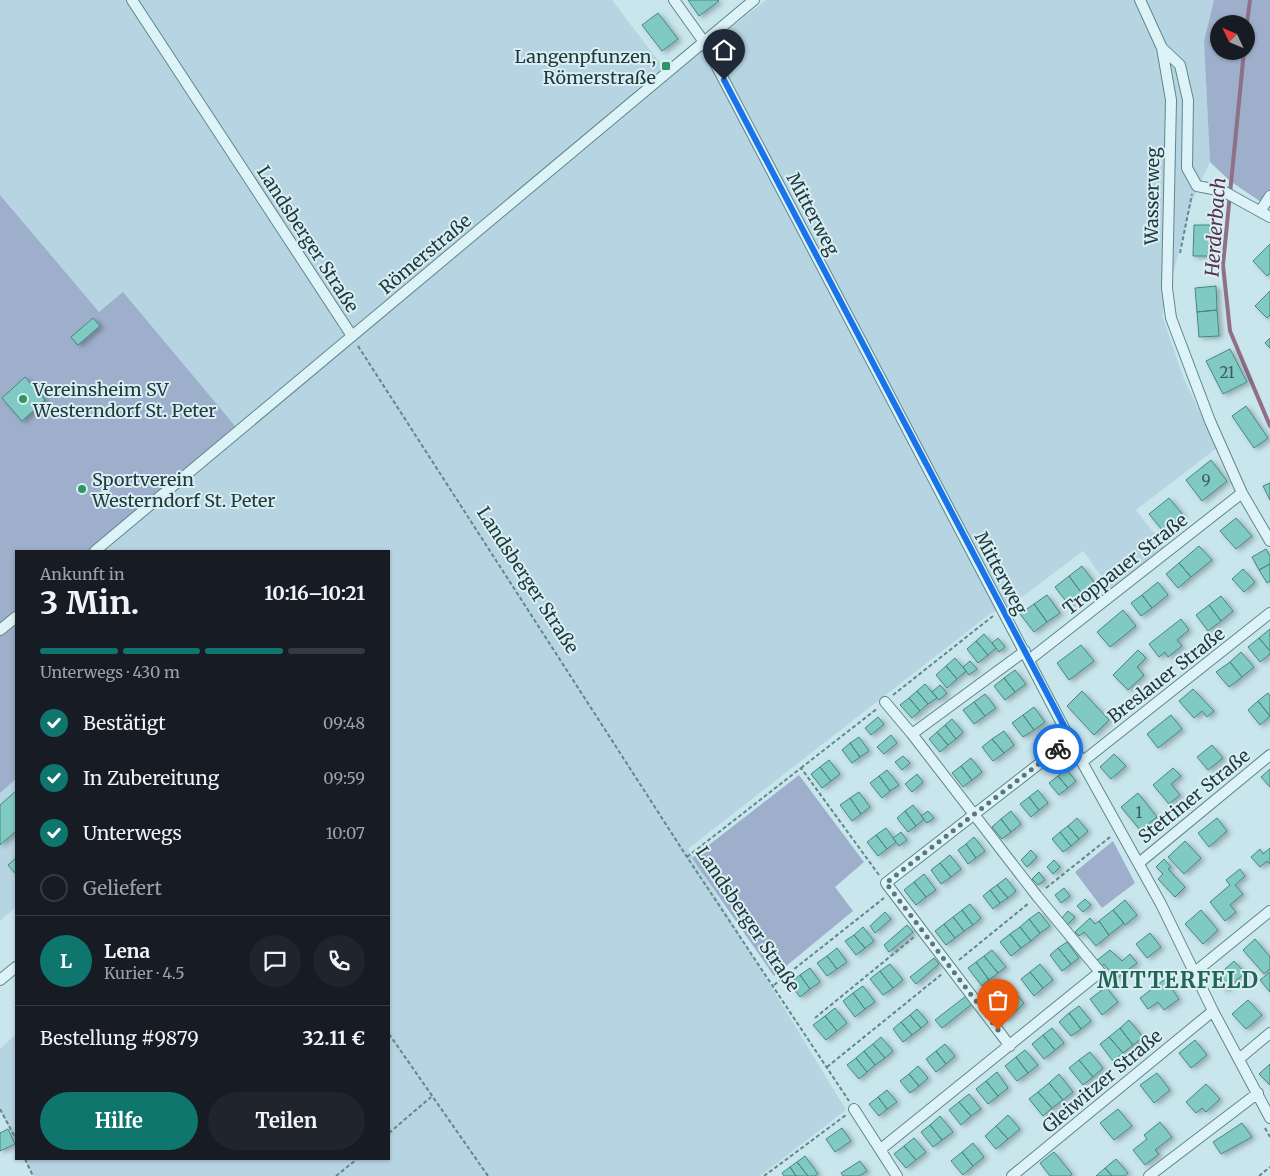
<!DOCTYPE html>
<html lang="de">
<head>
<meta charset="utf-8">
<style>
	body { margin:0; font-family:Merriweather,serif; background:#20242c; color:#f1f3f6; height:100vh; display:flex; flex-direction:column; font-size:19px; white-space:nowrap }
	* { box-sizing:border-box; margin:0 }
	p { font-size:16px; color:#9ea1a6 }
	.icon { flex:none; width:28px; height:28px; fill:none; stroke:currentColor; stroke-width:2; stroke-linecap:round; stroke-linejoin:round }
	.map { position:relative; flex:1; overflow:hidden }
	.panel { position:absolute; left:15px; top:550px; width:375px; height:610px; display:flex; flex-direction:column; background:#171b24; border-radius:0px; box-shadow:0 1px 4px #0004 }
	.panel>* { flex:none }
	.needle { width:32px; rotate:314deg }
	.tools { position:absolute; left:1210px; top:15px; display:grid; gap:10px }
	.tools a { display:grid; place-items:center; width:45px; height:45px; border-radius:50%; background:#171b24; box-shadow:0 1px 4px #0004; font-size:25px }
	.pin { position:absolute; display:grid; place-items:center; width:42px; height:42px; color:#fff; margin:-51px -21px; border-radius:50% 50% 50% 0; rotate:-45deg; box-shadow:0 0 5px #0007 }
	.pin .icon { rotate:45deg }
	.courier { position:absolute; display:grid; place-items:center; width:50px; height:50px; margin:-25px; border:4px solid #1a73e8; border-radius:50%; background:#fff; color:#222; box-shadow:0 1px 6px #0007 }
	.head em { font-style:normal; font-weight:700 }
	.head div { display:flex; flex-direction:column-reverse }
	.head { display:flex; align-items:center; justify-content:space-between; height:85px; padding:0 25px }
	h1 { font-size:32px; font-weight:700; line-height:38px }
	.bar { display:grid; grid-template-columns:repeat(4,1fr); gap:8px 5px; align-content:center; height:60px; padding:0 25px }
	.bar i { height:6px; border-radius:4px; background:#363941 }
	.bar .current { background:#0f766e }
	.bar p { grid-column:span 4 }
	.line { display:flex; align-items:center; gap:12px; padding:0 25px; border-top:1px solid #363941 }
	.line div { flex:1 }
	.round { display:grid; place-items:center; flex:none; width:52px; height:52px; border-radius:26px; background:#20242c }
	ol { padding:0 25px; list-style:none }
	li { display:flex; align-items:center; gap:15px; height:55px }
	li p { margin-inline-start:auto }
	li .icon { padding:5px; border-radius:50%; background:#0f766e; color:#fff; stroke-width:4 }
	li:last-child { color:#9ea1a6 }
	li i { width:28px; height:28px; border:2px solid #363941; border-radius:50% }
	.cta { display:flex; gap:10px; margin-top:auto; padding:10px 25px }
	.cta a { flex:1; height:58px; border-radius:30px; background:#0f766e; color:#fff; font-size:20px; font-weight:700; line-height:58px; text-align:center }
	.cta a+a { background:#20242c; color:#f1f3f6 }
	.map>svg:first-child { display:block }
</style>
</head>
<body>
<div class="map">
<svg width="1270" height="1176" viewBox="0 0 1270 1176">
	<defs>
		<filter id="shadow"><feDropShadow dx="3.5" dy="2" stdDeviation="2.5" flood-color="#0004"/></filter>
	</defs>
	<rect width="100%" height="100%" fill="#c9e6ed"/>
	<path fill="#b7d4e3" d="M0,0H612L670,76L766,0H1214L1204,41L1210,162L1193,199L1162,315L1184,379L1217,448L1136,510L1165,547L1111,589L1083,551L1009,607L991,613L688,849L846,1110L760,1176H33L25,1159H389V551H91L123,293L99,313L0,195Z
		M16,779V907L0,921V793Z
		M16,1034V1142L0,1111V1049Z"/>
	<path fill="#9dafcb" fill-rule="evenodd" d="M1214,0H1270V208L1230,181L1210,162L1204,41ZM1219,24H1246V51H1219Z
		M0,195L99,312L123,292L235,426L91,551H16V779L0,793Z
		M799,775L864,862L835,887L853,911L774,976L692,858Z
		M1113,841L1135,883L1102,908L1075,872Z"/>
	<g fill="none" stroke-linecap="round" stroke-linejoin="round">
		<path stroke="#907088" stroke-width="4" d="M1246,31L1250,0
			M1244,51L1223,265L1230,331L1270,426"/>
	</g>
	<path fill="#81cac3" stroke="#458880" filter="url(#shadow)" d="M688,0H718L719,1L699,16Z
		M658,13L678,39L662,51L642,25Z
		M1194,225H1214V256H1193Z
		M1270,244V273L1267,276L1253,261Z
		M1216,286L1217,310L1197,312L1195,288Z
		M1270,291V315L1267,318L1255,306Z
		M1217,310L1219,336L1199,337L1197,312Z
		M93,318L100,326L78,345L71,337Z
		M1270,338V348L1265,343Z
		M1230,349L1247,382L1223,394L1206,361Z
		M25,377L45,400L22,421L2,398Z
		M1246,406L1268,438L1254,448L1232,416Z
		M1211,460L1227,481L1202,501L1186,480Z
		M1270,483V500L1263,486Z
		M1169,498L1183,515L1163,531L1149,514Z
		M1236,518L1252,536L1236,549L1220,531Z
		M1199,546L1212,560L1191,577L1179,563Z
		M1266,549L1270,556V564L1259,570L1252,557Z
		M1179,563L1191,577L1178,588L1166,574Z
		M1270,564V581L1267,583L1259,570Z
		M1082,566L1096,585L1083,595L1069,576Z
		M1243,569L1255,582L1244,592L1232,579Z
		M1069,576L1083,595L1069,605L1055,587Z
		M1158,582L1168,595L1152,608L1142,595Z
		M1047,595L1060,613L1047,622L1034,604Z
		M1142,595L1152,608L1141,616L1131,603Z
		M1221,596L1233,611L1221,621L1209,605Z
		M1034,604L1047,622L1034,632L1020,614Z
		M1209,605L1221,621L1208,631L1196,615Z
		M1123,610L1136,626L1110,647L1097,632Z
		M1181,619L1189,630L1177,640L1182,646L1168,657L1165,652L1159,657L1149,644Z
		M1270,629V651L1259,638Z
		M984,634L996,648L988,655L976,641Z
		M998,638L1005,647L999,652L992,643Z
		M1259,638L1270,651V654L1260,662L1248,647Z
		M976,641L988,655L978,663L967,649Z
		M1081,645L1094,661L1069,680L1057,663Z
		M1138,650L1146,658L1137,667L1144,675L1128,690L1113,675Z
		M1241,652L1254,667L1242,677L1230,662Z
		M955,658L966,671L957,679L946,666Z
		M970,661L977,669L969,675L963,667Z
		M1230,662L1242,677L1229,687L1216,672Z
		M946,666L957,679L947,688L936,675Z
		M1015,670L1026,684L1015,692L1004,678Z
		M1004,678L1015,692L1005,700L994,686Z
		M925,684L937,698L928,704L917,691Z
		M940,685L947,693L939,700L932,692Z
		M1193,689L1214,711L1207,717L1202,711L1194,718L1179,701Z
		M917,691L928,704L920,711L909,698Z
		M1082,691L1109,720L1094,735L1067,706Z
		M1268,693L1270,696V716L1258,701Z
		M985,694L996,708L985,716L974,702Z
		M909,698L920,711L912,718L900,705Z
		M1258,701L1270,716L1260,725L1248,710Z
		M974,702L985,716L974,724L963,710Z
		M1034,707L1045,722L1034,730L1023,715Z
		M1023,715L1034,730L1023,737L1012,723Z
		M1171,715L1182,729L1158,748L1147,734Z
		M878,717L884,724L871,735L865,728Z
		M952,719L963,732L956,739L945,725Z
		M945,725L956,739L948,745L937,732Z
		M1004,731L1014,745L1004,753L992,739Z
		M937,732L948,745L940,752L929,739Z
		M891,735L897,743L884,754L877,747Z
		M859,737L869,751L860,757L850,743Z
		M992,739L1004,753L993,761L982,747Z
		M850,743L860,757L852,763L842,750Z
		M1212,745L1223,758L1208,770L1197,757Z
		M1114,754L1126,766L1111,779L1100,767Z
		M903,756L910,763L902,770L895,762Z
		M971,758L982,772L972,780L961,766Z
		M829,760L840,774L831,781L820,767Z
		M961,766L972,780L963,787L952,773Z
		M820,767L831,781L822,788L811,774Z
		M1173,768L1181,776L1171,784L1180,795L1169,804L1153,785Z
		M1066,769L1076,781L1068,788L1058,776Z
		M1270,769V787L1261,777Z
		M887,770L899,785L890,791L879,776Z
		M917,774L923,782L912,792L905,784Z
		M879,776L890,791L882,798L870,783Z
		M1058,776L1068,788L1059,795L1049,783Z
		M1038,790L1048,803L1039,810L1029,797Z
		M16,791V831L0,845V805Z
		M859,792L870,807L861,814L850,798Z
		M1138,793L1157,817L1140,830L1121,807Z
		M1029,797L1039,810L1031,817L1020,804Z
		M850,798L861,814L852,821L840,805Z
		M913,805L924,819L916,826L905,811Z
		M905,811L916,826L908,832L897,818Z
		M928,811L934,818L927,823L921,816Z
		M1011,811L1021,824L1011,832L1001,819Z
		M1077,818L1088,831L1079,839L1068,826Z
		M1217,818L1227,831L1209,847L1198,833Z
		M1001,819L1011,832L1002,839L992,827Z
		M1068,826L1079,839L1071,846L1060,832Z
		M886,828L896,842L887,849L876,835Z
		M901,832L907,840L899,846L893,838Z
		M1060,832L1071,846L1063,852L1052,839Z
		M876,835L887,849L878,856L867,842Z
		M974,837L985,851L976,858L966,844Z
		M1185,841L1201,858L1184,874L1168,857Z
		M966,844L976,858L968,864L958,850Z
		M1270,848V864L1267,861L1260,867L1251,857L1260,849L1263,854Z
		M1031,850L1037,857L1027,867L1021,860Z
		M950,855L961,869L951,877L940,863Z
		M16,858V874L8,865Z
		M1164,859L1171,867L1168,869L1185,887L1175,897L1158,879L1163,874L1156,867Z
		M1054,860L1060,867L1053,874L1047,867Z
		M940,863L951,877L941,884L931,870Z
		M1240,869L1245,876L1235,885L1243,894L1230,905L1236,912L1225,921L1210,902L1230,885L1226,880Z
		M1039,872L1045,880L1038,885L1032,879Z
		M924,874L936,890L926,897L914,882Z
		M1006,878L1016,891L1008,898L997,885Z
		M914,882L926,897L916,905L904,890Z
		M997,885L1008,898L1000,903L990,890Z
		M1064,888L1070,896L1061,903L1055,895Z
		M990,890L1000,903L993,909L983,896Z
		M1085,899L1091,905L1083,912L1077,906Z
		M1125,900L1137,915L1125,925L1113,910Z
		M970,904L981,918L973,925L962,910Z
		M962,910L973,925L964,931L953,917Z
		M1113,910L1124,923L1109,935L1099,921Z
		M1201,910L1218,930L1203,944L1185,924Z
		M1068,911L1075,917L1067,925L1061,919Z
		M885,912L891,919L875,933L870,926Z
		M1039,912L1050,926L1040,933L1029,919Z
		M953,917L964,931L955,938L944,924Z
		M1090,918L1095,924L1099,921L1109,935L1096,946L1084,932L1079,936L1075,932Z
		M1029,919L1040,933L1031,941L1020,927Z
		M944,924L955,938L946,945L935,931Z
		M907,925L913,932L889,952L884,945Z
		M863,927L874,941L865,948L854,935Z
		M1020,927L1031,941L1021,948L1010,934Z
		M1150,933L1161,947L1147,958L1136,944Z
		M1010,934L1021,948L1011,956L1000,942Z
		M854,935L865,948L856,955L845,941Z
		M1255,939L1270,957V969L1264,974L1243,950Z
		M1067,942L1079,958L1071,964L1058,948Z
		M837,948L847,962L837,969L827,956Z
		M1058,948L1071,964L1062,971L1050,955Z
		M992,950L1006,967L998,973L984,956Z
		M1110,950L1122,961L1130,954L1137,963L1116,979L1104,964L1100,967L1096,961Z
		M827,956L837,969L827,976L817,963Z
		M984,956L998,973L989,980L976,962Z
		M934,958L939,964L916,984L910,977Z
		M1234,961L1245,973L1225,990L1215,978Z
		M976,962L989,980L982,986L968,968Z
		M890,964L903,980L893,988L880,971Z
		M1040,964L1053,980L1043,988L1030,972Z
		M810,968L820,982L810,989L800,975Z
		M880,971L893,988L883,995L870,979Z
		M1030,972L1043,988L1034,996L1021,979Z
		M1270,972V992L1260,980Z
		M800,975L810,989L800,997L790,983Z
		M1165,979L1179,999L1164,1010L1158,1002L1148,1009L1140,998Z
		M863,986L875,1002L865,1009L853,993Z
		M1106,987L1118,1002L1102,1015L1090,999Z
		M1011,988L1024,1003L1015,1012L1002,996Z
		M853,993L865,1009L855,1017L843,1001Z
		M966,996L972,1004L942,1028L935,1020Z
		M1002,996L1015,1012L1006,1020L992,1004Z
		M1248,1000L1262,1015L1246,1029L1232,1014Z
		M1079,1006L1091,1021L1081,1029L1069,1013Z
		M835,1008L847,1023L837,1031L825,1016Z
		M917,1009L928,1022L921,1028L910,1015Z
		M1069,1013L1081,1029L1071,1036L1059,1022Z
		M910,1015L921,1028L912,1035L901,1022Z
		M825,1016L837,1031L826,1040L813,1025Z
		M1129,1020L1143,1037L1133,1045L1120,1028Z
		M901,1022L912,1035L903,1042L893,1029Z
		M1052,1028L1064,1043L1055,1050L1043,1035Z
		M1120,1028L1133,1045L1123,1053L1109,1037Z
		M1043,1035L1055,1050L1044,1059L1032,1044Z
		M881,1037L893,1051L885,1058L873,1044Z
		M1109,1037L1123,1053L1113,1061L1100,1044Z
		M1195,1040L1207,1055L1191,1068L1179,1053Z
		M873,1044L885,1058L875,1065L864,1051Z
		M945,1044L955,1056L946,1064L936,1051Z
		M1025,1050L1038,1065L1028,1073L1016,1057Z
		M864,1051L875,1065L867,1072L856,1058Z
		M936,1051L946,1064L936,1072L926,1059Z
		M1090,1052L1103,1068L1093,1077L1079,1060Z
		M1016,1057L1028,1073L1017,1081L1005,1066Z
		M856,1058L867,1072L859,1079L847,1065Z
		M1079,1060L1093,1077L1083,1085L1069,1068Z
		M1270,1064V1085L1259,1074Z
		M918,1066L928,1078L919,1086L909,1074Z
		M997,1072L1008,1088L998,1096L986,1081Z
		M1157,1073L1170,1090L1154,1103L1140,1085Z
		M909,1074L919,1086L910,1093L900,1081Z
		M1059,1074L1073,1092L1063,1100L1049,1083Z
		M986,1081L998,1096L988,1104L976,1089Z
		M1049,1083L1063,1100L1052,1108L1038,1092Z
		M1206,1084L1220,1099L1206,1112L1202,1108L1196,1113L1186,1102Z
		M887,1090L897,1102L887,1109L878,1097Z
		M1038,1092L1052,1108L1043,1116L1029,1099Z
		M969,1094L981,1109L971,1116L959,1102Z
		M878,1097L887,1109L879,1116L869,1104Z
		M959,1102L971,1116L961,1125L949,1110Z
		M1118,1109L1132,1126L1114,1140L1100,1123Z
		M1008,1115L1020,1129L1008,1139L996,1126Z
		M940,1116L953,1132L942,1140L930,1125Z
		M1160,1122L1172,1137L1155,1150L1159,1154L1145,1165L1133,1150L1147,1139L1144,1135Z
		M1242,1123L1252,1137L1221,1154L1213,1142Z
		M930,1125L942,1140L933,1147L921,1132Z
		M996,1126L1008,1139L996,1149L985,1136Z
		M842,1128L851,1141L835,1152L826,1139Z
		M8,1129L15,1144L0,1151V1133Z
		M914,1138L926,1152L916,1160L904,1146Z
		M973,1143L984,1157L973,1166L962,1152Z
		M904,1146L916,1160L906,1168L894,1154Z
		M962,1152L973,1166L963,1175L951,1161Z
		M1054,1152L1072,1174L1070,1176H1050L1040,1163Z
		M805,1156L818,1174L815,1176H808L797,1162Z
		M1116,1159L1128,1173L1124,1176H1112L1105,1168Z
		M860,1161L867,1171L859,1176H843L841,1173Z
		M797,1162L808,1176H796L790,1167Z
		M790,1167L796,1176H784L782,1173Z
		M1105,1168L1112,1176H1096Z"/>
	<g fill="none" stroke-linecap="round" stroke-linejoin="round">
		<g stroke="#5e8889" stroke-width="12">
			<path id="street" d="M132,0L352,336
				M674,0L704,42L1082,762L1161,904L1213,1011L1270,1118
				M1140,0L1162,48L1171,100L1167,288L1171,318L1210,421L1242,493L1270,541
				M1162,48L1180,65L1188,100L1187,168L1197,186L1223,191L1270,217
				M1261,210L1270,196
				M95,551L754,0
				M0,630L16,617
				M1029,660L1242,493
				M885,702L912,734
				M1082,762L1270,613
				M1139,863L1270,755
				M1195,972L1270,911
				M0,980L16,967
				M1010,1046L886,883L1071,739
				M1239,1059L1270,1033
				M854,1109L897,1176
				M881,1149L1100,972L1037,896L912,734L1025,651
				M1012,1176L1213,1011
				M1149,1176L1258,1093"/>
		</g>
		<path stroke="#5e8889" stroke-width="2" stroke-dasharray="4 2.5" stroke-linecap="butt" d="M1180,253L1192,194
			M358,346L687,857L849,1101
			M893,695L993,616
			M801,768L878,708
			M687,857L801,768L879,875
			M1046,888L1110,837
			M959,960L1029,903
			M774,985L884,898
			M815,1018L914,937
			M389,1034L488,1176
			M827,1067L942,974
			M0,1109L16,1139
			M1265,1128L1270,1137
			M389,1133L431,1097
			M25,1159L33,1176
			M336,1176L357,1159
			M764,1176L846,1115
			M1259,1176L1270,1167"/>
		<use href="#street" stroke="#ddf3f8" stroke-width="10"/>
	</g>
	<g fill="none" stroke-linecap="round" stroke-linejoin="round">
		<path stroke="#5c7679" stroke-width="5" stroke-dasharray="0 9" d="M998,1030L886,883L1058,749"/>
		<path stroke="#1a73e8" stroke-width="6" d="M724,80L1071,739L1058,749"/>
	</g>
	<g fill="#309662" stroke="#d9eff5" stroke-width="2">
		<rect x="661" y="61" width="10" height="10" rx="2.5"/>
		<circle cx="23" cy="399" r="5"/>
		<circle cx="82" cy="489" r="5"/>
	</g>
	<g text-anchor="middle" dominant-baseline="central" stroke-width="4" stroke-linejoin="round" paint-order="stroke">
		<g font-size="15" fill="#395e5c">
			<text x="1227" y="372">21</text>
			<text x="1206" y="480">9</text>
			<text x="1139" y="812">1</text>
		</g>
		<g font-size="18" fill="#213a3a" stroke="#d9eff5" text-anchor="start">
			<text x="656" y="56" text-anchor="end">Langenpfunzen,<tspan x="656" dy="21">Römerstraße</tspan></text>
			<text x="33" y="389">Vereinsheim SV<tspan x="33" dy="21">Westerndorf St. Peter</tspan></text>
			<text x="92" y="479">Sportverein<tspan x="92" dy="21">Westerndorf St. Peter</tspan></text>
		</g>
		<g font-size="18" fill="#213a3a" stroke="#d9eff5">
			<text transform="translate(1152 196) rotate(-89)">Wasserweg</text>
			<text transform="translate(813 214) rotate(62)">Mitterweg</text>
			<text transform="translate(308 239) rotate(57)">Landsberger Straße</text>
			<text transform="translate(425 254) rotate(-40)">Römerstraße</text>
			<text transform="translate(1125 564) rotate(-38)">Troppauer Straße</text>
			<text transform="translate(1001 573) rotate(62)">Mitterweg</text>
			<text transform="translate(528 580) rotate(57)">Landsberger Straße</text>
			<text transform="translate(1166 675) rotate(-38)">Breslauer Straße</text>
			<text transform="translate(1194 796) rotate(-39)">Stettiner Straße</text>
			<text transform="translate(748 919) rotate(56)">Landsberger Straße</text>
			<text transform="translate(1102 1081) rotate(-40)">Gleiwitzer Straße</text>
		</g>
		<g font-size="19" font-style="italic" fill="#593148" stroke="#d9eff5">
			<text transform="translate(1215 227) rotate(-86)">Herderbach</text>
		</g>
		<g font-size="22" font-weight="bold" letter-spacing="1" fill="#226552" stroke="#d9eff5">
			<text x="1178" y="980">MITTERFELD</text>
		</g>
	</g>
</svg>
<div class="tools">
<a><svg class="needle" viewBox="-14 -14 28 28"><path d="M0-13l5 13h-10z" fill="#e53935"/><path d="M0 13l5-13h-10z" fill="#9ea1a6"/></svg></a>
</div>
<div class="pin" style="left:998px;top:1030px;background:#ea580c"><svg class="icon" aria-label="bag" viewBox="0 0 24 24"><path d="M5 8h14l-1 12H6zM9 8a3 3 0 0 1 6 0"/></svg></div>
<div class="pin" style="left:724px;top:80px;background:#1f2937"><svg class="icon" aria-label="home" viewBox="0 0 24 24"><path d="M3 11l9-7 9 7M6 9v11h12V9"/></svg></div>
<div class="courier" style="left:1058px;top:749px"><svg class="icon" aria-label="bike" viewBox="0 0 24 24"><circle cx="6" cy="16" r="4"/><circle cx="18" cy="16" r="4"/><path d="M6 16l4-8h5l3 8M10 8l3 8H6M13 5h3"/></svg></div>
<section class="panel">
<div class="head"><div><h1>3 Min.</h1><p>Ankunft in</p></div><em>10:16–10:21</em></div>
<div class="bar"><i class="current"></i><i class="current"></i><i class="current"></i><i></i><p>Unterwegs · 430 m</p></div>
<ol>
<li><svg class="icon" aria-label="check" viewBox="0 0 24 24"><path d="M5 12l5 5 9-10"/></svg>Bestätigt<p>09:48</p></li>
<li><svg class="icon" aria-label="check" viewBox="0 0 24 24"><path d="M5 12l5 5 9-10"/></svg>In Zubereitung<p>09:59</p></li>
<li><svg class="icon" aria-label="check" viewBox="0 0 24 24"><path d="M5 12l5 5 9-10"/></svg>Unterwegs<p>10:07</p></li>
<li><i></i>Geliefert</li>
</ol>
<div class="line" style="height:90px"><b class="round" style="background:#0f766e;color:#fff">L</b><div><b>Lena</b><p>Kurier · 4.5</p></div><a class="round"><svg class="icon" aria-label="chat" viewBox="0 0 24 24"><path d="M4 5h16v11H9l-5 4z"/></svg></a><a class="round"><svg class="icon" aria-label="phone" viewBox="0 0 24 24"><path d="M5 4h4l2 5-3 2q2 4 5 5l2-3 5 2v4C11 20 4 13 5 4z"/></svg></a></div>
<div class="line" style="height:65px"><div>Bestellung #9879</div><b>32.11 €</b></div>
<div class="cta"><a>Hilfe</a><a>Teilen</a></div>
</section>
</div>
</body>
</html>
